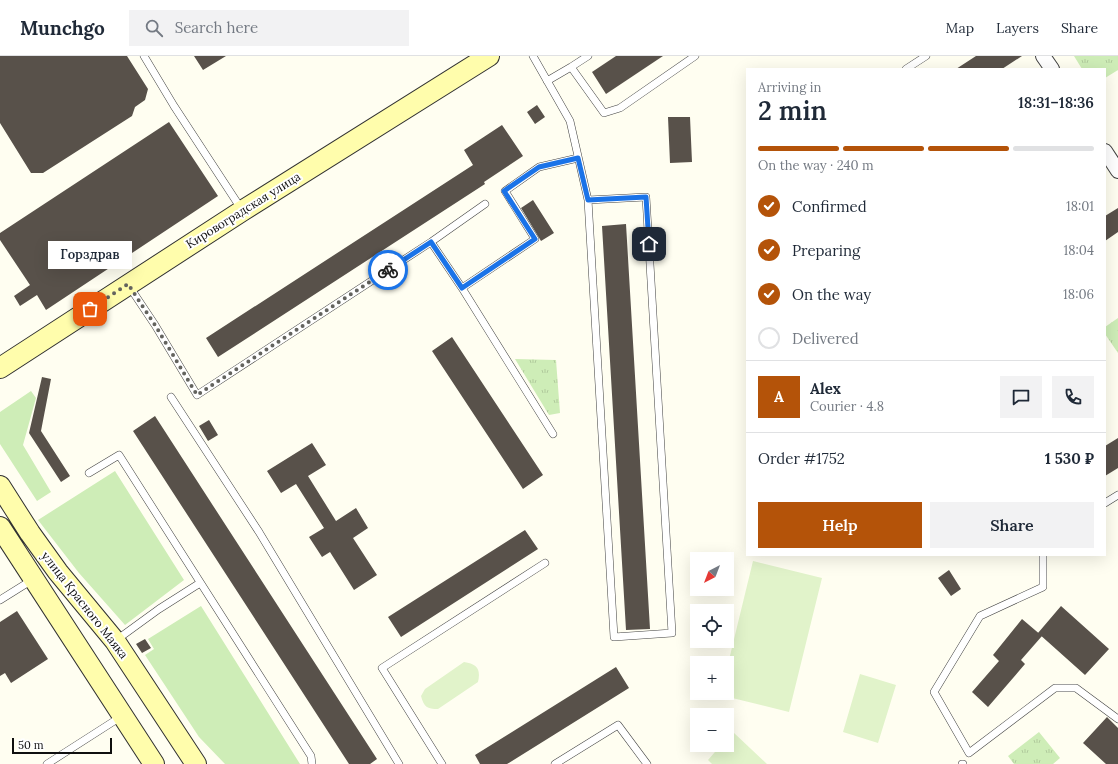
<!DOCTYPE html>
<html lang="en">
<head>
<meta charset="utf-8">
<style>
	body { margin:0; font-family:Lora,serif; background:#f2f2f3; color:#1f2937; height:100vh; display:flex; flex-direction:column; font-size:15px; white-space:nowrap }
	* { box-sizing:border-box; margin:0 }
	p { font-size:13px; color:#747a83 }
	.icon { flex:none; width:22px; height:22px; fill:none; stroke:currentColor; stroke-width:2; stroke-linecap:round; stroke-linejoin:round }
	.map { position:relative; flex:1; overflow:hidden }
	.side { position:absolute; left:746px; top:12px; width:360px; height:488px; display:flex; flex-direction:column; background:#fff; border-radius:0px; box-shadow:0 4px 16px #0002 }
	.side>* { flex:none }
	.needle { width:26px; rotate:222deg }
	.fabs { position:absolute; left:690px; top:496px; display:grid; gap:8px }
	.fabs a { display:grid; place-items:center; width:44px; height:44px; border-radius:0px; background:#fff; box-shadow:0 4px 16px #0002; font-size:20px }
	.scale { position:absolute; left:12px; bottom:10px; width:100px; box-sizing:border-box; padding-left:4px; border:2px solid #0f0f0f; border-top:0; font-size:11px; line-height:14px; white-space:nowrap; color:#0f0f0f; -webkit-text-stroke:3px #fff; paint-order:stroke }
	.pin { position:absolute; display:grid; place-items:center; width:34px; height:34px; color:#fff; margin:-17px; border-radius:8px; box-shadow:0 2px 6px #0006 }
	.courier { position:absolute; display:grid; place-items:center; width:40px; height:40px; margin:-20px; border:3px solid #1a73e8; border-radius:50%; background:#fff; color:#222; box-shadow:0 1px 5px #0007 }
	.bubble { position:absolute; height:28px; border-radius:0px; background:#fff; box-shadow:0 4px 16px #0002; font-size:13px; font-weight:600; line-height:28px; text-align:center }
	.head em { font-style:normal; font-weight:600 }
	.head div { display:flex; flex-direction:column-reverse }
	.head { display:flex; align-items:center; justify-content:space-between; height:68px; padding:0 12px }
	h1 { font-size:26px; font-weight:600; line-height:30px }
	.bar { display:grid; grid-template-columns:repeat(4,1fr); gap:6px 4px; align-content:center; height:48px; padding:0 12px }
	.bar i { height:5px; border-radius:3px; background:#e0e1e3 }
	.bar .active { background:#b45309 }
	.bar p { grid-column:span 4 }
	.line { display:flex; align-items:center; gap:10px; padding:0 12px; border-top:1px solid #e0e1e3 }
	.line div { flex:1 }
	.round { display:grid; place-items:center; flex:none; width:42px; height:42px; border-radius:0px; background:#f2f2f3 }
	ol { padding:0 12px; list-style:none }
	li { display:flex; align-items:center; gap:12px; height:44px }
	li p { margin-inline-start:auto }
	li .icon { padding:4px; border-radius:50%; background:#b45309; color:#fff; stroke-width:4 }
	li:last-child { color:#747a83 }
	li i { width:22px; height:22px; border:2px solid #e0e1e3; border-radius:50% }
	.button { display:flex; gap:8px; margin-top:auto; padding:8px 12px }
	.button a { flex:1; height:46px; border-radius:0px; background:#b45309; color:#fff; font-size:16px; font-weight:600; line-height:46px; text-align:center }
	.button a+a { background:#f2f2f3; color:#1f2937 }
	header { display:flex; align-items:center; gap:24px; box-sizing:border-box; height:56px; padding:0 20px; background:#fff; border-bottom:1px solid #e0e1e3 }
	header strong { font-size:19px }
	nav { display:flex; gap:22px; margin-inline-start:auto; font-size:14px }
	.search { width:280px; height:36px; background:#f2f2f3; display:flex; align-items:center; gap:10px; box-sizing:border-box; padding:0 14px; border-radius:0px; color:#747a83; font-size:15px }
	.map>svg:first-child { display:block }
</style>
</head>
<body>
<header>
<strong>Munchgo</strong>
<div class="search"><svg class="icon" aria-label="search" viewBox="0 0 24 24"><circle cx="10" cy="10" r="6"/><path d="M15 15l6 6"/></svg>Search here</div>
<nav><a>Map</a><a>Layers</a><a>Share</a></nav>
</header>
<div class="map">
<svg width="1118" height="708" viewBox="0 0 1118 708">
	<defs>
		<pattern id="park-tufts" width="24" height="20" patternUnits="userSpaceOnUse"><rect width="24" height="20" fill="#ceedb7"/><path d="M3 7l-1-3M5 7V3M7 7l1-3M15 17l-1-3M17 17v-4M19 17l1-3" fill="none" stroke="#b0ca9c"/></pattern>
	</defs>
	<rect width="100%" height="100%" fill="#fffef1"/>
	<path fill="#ceedb7" d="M31,335L36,342L23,389L51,436L37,445L0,388V356Z
		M115,415L184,524L125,569L79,517L38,464Z
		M201,550L300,708H225L199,681L145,599L154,593L148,583Z"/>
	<path fill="url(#park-tufts)" d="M1074,0H1118V14L1105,22V13H1082Z
		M1118,262V297L1105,278V271Z
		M515,303L556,304L560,357L549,359Z
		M1039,676L1060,702L1053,708H1014L1008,700Z"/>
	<path fill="#e1f3ca" d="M753,505L822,522L789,656L720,639L721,637H727V612Z
		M464,606C477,608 481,613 478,626L438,653C427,653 424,651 421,640L425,633Z
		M860,618L896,629L878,687L843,676Z
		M733,676L767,708H712L708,704L721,689H727V683Z"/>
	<path fill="#58514a" d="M0,0H127L148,33L145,44L135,51L132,60L43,117H31L0,67Z
		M194,0H226L203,14Z
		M616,0H663L606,38L592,16Z
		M976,0H1022L1002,13H956Z
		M537,49L545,61L535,68L527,56Z
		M668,61H690L692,106L670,107Z
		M169,66L218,140L46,254L37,239L20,250L14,240L30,229L0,184V177Z
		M502,69L523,100L484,126L485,128L218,301L206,282L473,109L464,94Z
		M533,144L554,177L541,185L521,152Z
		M1118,152V176L1105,185V160Z
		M626,168L650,573L626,574L602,170Z
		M452,281L543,419L523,433L432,295Z
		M42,321L51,323L41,375L70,420L61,426L29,377Z
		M155,360L377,703L370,708H349L133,375Z
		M209,364L218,379L208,385L199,370Z
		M1118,382V412L1105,420V390Z
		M312,387L326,409L308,420L336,465L356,452L368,472L353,482L377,519L354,534L330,496L322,501L309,481L324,472L296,428L281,437L267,415Z
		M525,474L538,493L401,581L388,561Z
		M949,514L961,533L951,540L938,522Z
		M1061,550L1109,593L1085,619L1038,577Z
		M17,555L48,603L11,627L5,617L0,620V566Z
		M1022,563L1042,580L1021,604L1025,608L988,651L972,636L999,605L993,599Z
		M145,583L151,592L142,597L136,588Z
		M616,611L629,632L507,708H480L475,699Z
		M1107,661L1118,672V708H1106L1083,687Z"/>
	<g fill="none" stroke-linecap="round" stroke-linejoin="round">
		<g stroke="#424242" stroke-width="8">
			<path id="lane" d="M144,0L174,50L242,154
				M533,0L570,65L588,144L614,581L672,577L646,141L588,144
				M571,11L604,57L620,52L695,0
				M906,13L926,0
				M547,25L571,11L588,0
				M431,186L462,232L553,378
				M129,230L155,269L197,339L431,186L485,148
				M462,232L535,183L505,135L539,111L578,102
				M171,341L259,476L399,708
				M89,417L119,399L311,700L312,708
				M1105,447L1118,439
				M1043,499V531L980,560L934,636L969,697L1055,632H1076L1118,663
				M0,544L32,524
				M115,585L159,553L200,527
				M47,708L122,660
				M442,708L382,612L545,507
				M555,708L618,669L647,708
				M962,708H963"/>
		</g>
		<g stroke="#424242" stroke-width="16">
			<path id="street" d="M1043,0L1052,13
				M1105,95L1118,115"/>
		</g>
		<g stroke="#313131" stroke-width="22">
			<path id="secondary" d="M0,312L242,155L489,0
				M0,430L30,477L58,516L115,585L196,708
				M0,471L154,708"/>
		</g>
		<use href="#lane" stroke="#fff" stroke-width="7"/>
		<use href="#street" stroke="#fff" stroke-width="14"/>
		<use href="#secondary" stroke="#fffdac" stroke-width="20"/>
	</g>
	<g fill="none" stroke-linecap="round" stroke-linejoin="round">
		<path stroke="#63635e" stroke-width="4" stroke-dasharray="0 7.2" d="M90,253L128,228L155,269L197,339L388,214"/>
		<path stroke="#1a73e8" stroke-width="5" d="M388,214L431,186L462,232L535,183L504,135L539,111L578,102L588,144L646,141L649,188"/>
	</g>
	<g text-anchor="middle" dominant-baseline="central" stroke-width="4" stroke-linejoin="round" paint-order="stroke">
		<g font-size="12" fill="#0f0f0f" stroke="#fff">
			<text transform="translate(243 154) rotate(-32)">Кировоградская улица</text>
			<text transform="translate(85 549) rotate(52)">улица Красного Маяка</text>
		</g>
	</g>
</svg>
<div class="fabs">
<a><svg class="needle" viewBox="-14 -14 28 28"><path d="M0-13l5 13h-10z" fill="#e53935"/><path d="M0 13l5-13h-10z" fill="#747a83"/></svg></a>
<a><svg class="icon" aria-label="locate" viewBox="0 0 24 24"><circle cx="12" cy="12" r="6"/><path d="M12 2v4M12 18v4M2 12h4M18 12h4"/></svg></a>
<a>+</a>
<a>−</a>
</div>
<div class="scale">50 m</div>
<div class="pin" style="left:90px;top:253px;background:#ea580c"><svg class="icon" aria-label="bag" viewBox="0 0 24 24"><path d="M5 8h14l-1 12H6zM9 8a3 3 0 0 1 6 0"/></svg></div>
<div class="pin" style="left:649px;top:188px;background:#1f2937"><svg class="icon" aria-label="home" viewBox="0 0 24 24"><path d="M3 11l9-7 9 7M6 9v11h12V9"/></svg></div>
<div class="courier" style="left:388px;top:214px"><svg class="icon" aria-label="bike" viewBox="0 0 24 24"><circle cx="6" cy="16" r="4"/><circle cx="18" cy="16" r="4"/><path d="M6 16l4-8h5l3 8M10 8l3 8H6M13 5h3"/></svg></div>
<div class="bubble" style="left:48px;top:185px;width:84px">Горздрав</div>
<section class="side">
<div class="head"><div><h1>2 min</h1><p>Arriving in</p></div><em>18:31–18:36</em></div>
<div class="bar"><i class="active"></i><i class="active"></i><i class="active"></i><i></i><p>On the way · 240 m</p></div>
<ol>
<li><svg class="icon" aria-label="check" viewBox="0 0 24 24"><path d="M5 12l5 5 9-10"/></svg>Confirmed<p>18:01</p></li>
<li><svg class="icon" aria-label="check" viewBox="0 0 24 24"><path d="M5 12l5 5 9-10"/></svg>Preparing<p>18:04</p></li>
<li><svg class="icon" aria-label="check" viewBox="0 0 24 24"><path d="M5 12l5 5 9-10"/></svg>On the way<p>18:06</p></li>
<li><i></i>Delivered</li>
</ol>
<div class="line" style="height:72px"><b class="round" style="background:#b45309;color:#fff">A</b><div><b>Alex</b><p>Courier · 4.8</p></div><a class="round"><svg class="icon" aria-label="chat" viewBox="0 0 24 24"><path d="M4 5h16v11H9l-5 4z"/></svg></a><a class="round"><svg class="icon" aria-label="phone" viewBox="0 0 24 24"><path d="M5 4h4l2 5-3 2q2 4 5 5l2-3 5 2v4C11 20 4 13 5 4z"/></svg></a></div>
<div class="line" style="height:52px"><div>Order #1752</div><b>1 530 ₽</b></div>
<div class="button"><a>Help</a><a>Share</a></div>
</section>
</div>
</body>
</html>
